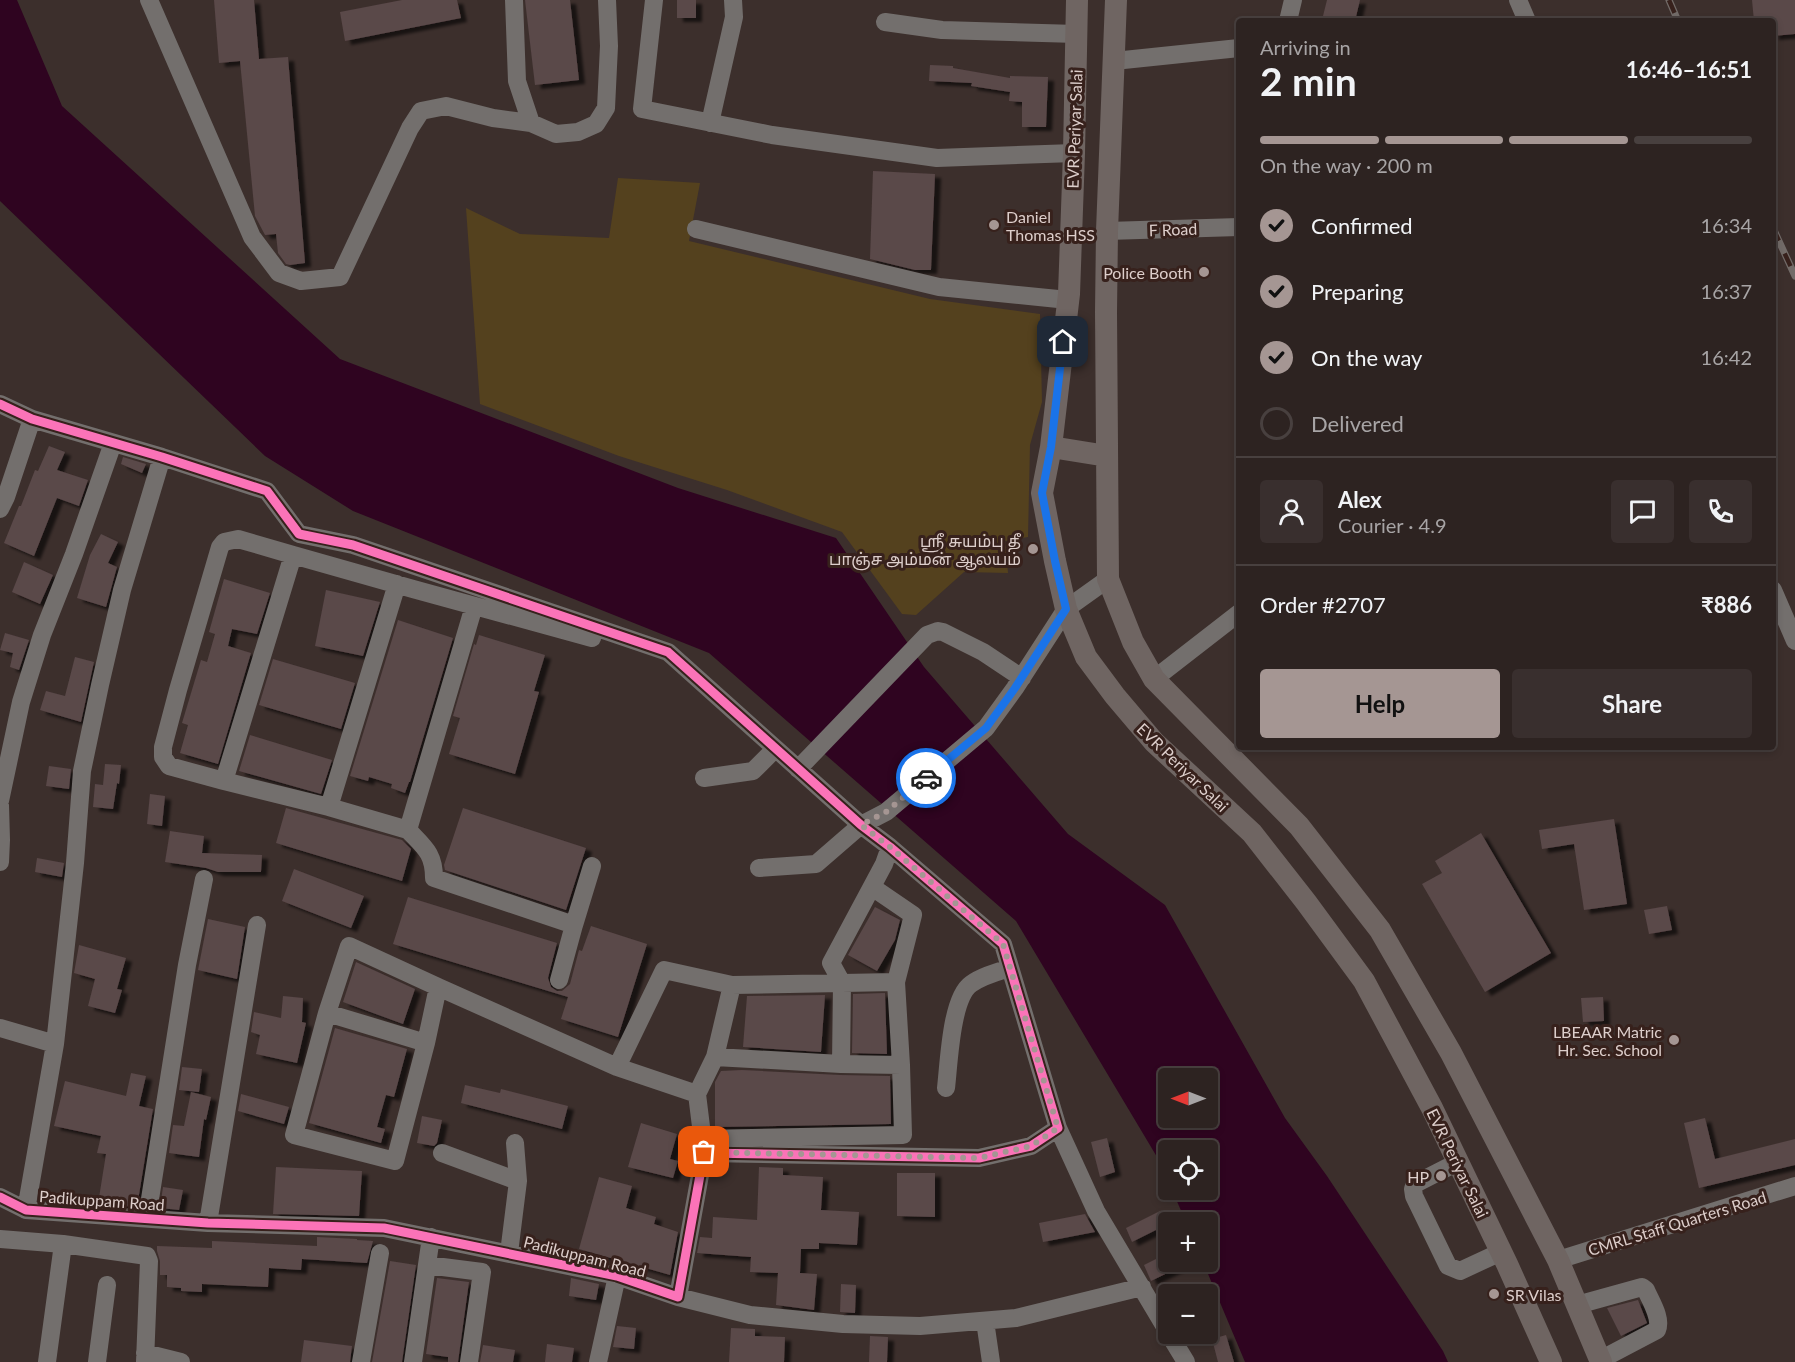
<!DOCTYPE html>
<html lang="en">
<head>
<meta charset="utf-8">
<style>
	body { margin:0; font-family:Lato,"Noto Sans Tamil",sans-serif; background:#392f2e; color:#f1f3f6; height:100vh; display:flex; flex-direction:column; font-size:22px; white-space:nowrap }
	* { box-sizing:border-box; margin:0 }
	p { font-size:20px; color:#a7a4a5 }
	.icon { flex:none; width:33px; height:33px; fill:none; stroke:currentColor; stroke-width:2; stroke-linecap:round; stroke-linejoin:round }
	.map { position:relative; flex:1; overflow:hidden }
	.details { position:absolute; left:1236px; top:18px; width:540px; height:732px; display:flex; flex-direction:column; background:#2d2321; border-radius:6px; box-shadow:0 3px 9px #0003,0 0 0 2px #48403f }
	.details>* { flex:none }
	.needle { width:39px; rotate:270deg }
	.controls { position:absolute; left:1158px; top:1068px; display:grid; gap:12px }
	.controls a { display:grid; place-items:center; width:60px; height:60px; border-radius:6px; background:#2d2321; box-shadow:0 3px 9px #0003,0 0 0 2px #48403f; font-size:30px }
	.pin { position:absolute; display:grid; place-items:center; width:51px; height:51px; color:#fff; margin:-26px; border-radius:12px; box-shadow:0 3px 9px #0006 }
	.courier { position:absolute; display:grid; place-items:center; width:60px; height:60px; margin:-30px; border:4px solid #1a73e8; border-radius:50%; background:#fff; color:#222; box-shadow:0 2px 8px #0007 }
	.headline em { font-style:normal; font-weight:700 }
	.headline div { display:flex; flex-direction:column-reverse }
	.headline { display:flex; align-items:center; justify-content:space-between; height:102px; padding:0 24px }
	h1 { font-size:39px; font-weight:700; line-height:45px }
	.bar { display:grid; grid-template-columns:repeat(4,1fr); gap:9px 6px; align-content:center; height:72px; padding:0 24px }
	.bar i { height:8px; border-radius:4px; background:#48403f }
	.bar .active { background:#a59693 }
	.bar p { grid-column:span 4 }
	.line { display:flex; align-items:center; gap:15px; padding:0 24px; border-top:2px solid #48403f }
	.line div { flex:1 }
	.round { display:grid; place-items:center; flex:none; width:63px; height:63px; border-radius:6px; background:#392f2e }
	ol { padding:0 24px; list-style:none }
	li { display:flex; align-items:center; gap:18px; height:66px }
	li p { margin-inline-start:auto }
	li .icon { padding:6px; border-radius:50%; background:#a59693; color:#111; stroke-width:4 }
	li:last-child { color:#a7a4a5 }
	li i { width:33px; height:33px; border:3px solid #48403f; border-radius:50% }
	.action { display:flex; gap:12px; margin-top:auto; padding:12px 24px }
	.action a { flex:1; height:69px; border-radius:6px; background:#a59693; color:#111; font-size:24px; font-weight:700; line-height:69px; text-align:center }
	.action a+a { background:#392f2e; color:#f1f3f6 }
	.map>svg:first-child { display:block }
</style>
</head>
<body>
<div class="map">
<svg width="1795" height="1362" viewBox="0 0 1795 1362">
	<defs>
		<filter id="shadow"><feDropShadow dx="6" dy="4" stdDeviation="1.5" flood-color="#0009"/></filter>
	</defs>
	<rect width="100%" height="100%" fill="#3c2f2c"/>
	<path fill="#54411e" d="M618,178L700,183L689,241L930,299L1040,314L1042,402L1030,445L1028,537L1005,541L1008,573L964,572L916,615L902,614L842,532L727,490L619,456L480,404L466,208L520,234L609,238Z"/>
	<path fill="#2f0420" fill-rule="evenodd" d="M0,0H17L62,106L340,359L678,488L836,538L924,667L1068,834L1165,905L1285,1118L1327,1176L1443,1351L1448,1362H1245L1203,1262H1208V1222H1186L1172,1190H1208V1150H1168V1181L1163,1167L1016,921L709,653L353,511L265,456L0,201ZM1168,1078H1208V1118H1168Z"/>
	<path fill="#5a4849" filter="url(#shadow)" d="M214,0H254L259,59L288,57L305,263L290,265L286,264L278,253L276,234L265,235L255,216L240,61L219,63Z
		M402,0H457L461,18L345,41L340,12Z
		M525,0H570L579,80L535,85Z
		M677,0H696V18H677Z
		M1327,0H1360L1355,21H1343L1323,16Z
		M1752,0H1795V34L1773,36V21H1754Z
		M930,65L953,66V68L1010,78V76L1048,77L1046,127H1022V102L1009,101L1010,92L971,86L972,83L929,81Z
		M873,171L935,174L931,270H915L870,259Z
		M49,446L65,452L57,470L88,480L79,506L57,498L34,556L4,543L19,506H21L35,470L38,471Z
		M123,457L146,464L142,473L121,464Z
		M101,534L118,542L108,563L117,567L106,607L77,598L90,555Z
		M24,562L53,575L40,604L12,592Z
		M224,579L270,593L257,634L232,629L228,646L251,653L218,764L180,753L188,725L182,723L201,660L207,662L215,634L209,632Z
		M326,590L380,602L363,656L315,646Z
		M398,620L453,638L410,782H409L405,793L391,788L392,784L369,777L368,781L350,776Z
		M5,633L29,640L19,670L10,667L13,653L0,650Z
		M479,635L545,655L534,691L539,692L515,774L449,754L460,718L453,716L474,644L476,645Z
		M75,657L94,662L81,722L40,710L46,691L65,696Z
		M273,659L355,683L341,729L259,705Z
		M250,735L332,760L321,794L239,771Z
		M105,764L121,765L119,784L117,783L113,809L93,807L95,784L103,785Z
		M49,766L71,769L69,789L46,786Z
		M150,794L165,796L162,826L147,824Z
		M286,808L402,840L411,849L402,881L276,843Z
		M463,808L586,848L566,910L445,870L444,865Z
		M1614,819L1627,904L1584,910L1574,844L1542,849L1539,830Z
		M170,831L204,836L202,853L262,855L261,872H218L206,868L165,862Z
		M1481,833L1551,953L1485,992L1422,884L1442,873L1435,861Z
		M37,858L64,863L62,877L35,872Z
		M294,869L364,896L351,928L282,901Z
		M408,897L557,943L548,978L551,987L557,991H562L570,984L579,950L582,951L591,926L647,944L618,1037L561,1019L568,997L393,944Z
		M1667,906L1672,930L1649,934L1644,910Z
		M875,907L900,920L895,940L877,971L848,955Z
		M208,919L245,927L237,979L198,970Z
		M79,945L126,958L117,989L122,990L115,1013L88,1006L95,979L74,973Z
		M356,962L415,989L403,1024L343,1002Z
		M885,993L887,1054L852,1053L853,994Z
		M825,995L821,1052L743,1047L747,996Z
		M283,996L303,998L302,1022L306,1023L297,1063L256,1054L260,1035L251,1032L254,1012L281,1018Z
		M1603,997L1604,1021L1583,1022L1581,998Z
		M335,1028L407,1049L394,1097L386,1095L377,1127L385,1129L381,1143L309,1123Z
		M182,1067L202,1069L199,1092L179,1090Z
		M742,1070L840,1075L890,1076L891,1124L715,1127V1082L721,1071Z
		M131,1073L146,1076L139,1106L153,1109L137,1207L98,1204L106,1154L97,1153L101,1136L54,1126L65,1081L126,1096Z
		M465,1085L500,1093L501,1089L568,1106L562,1129L461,1103Z
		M191,1092L211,1097L206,1120L204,1119L199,1157L169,1153L173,1125L184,1126Z
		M241,1094L289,1107L284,1124L238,1111Z
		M422,1116L442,1120L437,1143L434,1146L417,1143Z
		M1705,1118L1715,1159L1795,1139V1165L1699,1188L1684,1123Z
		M641,1123L677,1134L670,1159L678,1161L673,1178L628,1167Z
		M1107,1138L1115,1172L1100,1177L1091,1142Z
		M276,1167L362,1171L359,1216L273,1214Z
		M759,1167L783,1168V1175L823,1177L821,1210L859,1212L857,1245L819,1243V1249H801L800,1273L817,1274L814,1310L776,1305L778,1273L750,1272L751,1257L697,1253L700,1237L712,1238L713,1217L757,1220Z
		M897,1173H935V1217L897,1216Z
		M599,1177L632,1186L626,1208L656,1217L654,1224L678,1232L670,1275L579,1249Z
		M163,1187L183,1190L179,1210L160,1208Z
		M1160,1211L1166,1225L1132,1242L1126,1228Z
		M1085,1214L1095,1232L1043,1242L1039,1223Z
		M317,1237L357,1239V1240L373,1241L367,1263L302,1259L301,1270L269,1268L268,1287L202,1284V1292L181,1291V1288L167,1287V1275H160V1261L157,1251V1246L212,1248V1241L317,1246Z
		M1168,1253V1262H1190L1151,1281L1144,1265Z
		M390,1261L416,1265L402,1362H372Z
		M437,1278L469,1282L458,1362H448V1357L426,1354Z
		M571,1278L599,1284L596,1300L569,1296Z
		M841,1284L856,1285L855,1313L840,1312Z
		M1638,1300L1647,1323L1621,1336L1607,1308Z
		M617,1326L636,1328L634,1349L613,1347Z
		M731,1328L755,1329V1336L785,1337L784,1362H729Z
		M1226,1335L1234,1362H1218L1212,1339Z
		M870,1336L888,1337L887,1362H869Z
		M304,1340L352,1346L350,1362H301Z
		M547,1344L574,1348L572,1362H545Z
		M483,1345L515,1350L513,1362H480Z"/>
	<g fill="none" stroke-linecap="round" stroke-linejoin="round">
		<path stroke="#736f6d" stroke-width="18" d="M149,0L252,237L279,273L301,281L340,277L410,128L421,111L446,106L493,118L531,123L556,134L578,132L596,124L606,108L609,46L607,0
			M514,0L517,81L531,123
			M654,0L642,109L772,135L937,158L1074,153
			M1518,0L1527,21
			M1288,21L1293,0
			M885,22L942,30L1077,34
			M1114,61L1239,48
			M710,123L734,17L733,0
			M696,229L939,287L1068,300
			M1107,231L1239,227
			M0,404L32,419L162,457L267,491L299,534L353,545L668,652L861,825L890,847L1003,944L1058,1128L1031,1146L979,1158L704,1153L678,1297L617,1276L384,1228L208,1223L26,1210L0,1197
			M0,509L6,497L32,419
			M1773,590L1795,641
			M474,606L408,830L329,807L224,781L293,555L413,589L592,638
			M1154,679L1239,613
			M798,769L927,635L938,631L943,632L983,652L1022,678
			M704,778L753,771L775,749
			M224,781L169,766L163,757V747L178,690L220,547L224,542L238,539L293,555
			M0,801L21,702L42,635L74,554L113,443
			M0,805L1,840L0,862
			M329,807L397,584
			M408,830C424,847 434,853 434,878L574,925L559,980
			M890,847L884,864L831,963L842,983L896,982L901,1065
			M759,868L816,864L861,825L886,812L986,728L1015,688L1066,609L1108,579
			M872,887L913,915L896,982
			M574,925L592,866
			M349,946L438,987L426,1043L395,1161L294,1135L327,1013Z
			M438,987L617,1067L697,1094L704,1151
			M327,1013L426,1043
			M0,1028L55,1044
			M715,1057L732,985L842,983L841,1064
			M617,1067L664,970L732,985
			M946,1088C949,1063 951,998 971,984C982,976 997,972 1010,968
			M697,1094L715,1057L841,1064L901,1065L903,1135L702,1139
			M1058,1128L1096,1211L1168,1332
			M442,1153L518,1181
			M1458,1162L1415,1184L1413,1189L1414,1196L1448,1266L1460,1271L1501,1252
			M26,1210L55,1044L75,863L82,771L100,685L122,590L162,457
			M147,1218L187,965L204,879
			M208,1223L257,925
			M0,1239L63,1244L147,1256L149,1261L145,1362
			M509,1253L518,1181L515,1143
			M1558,1260L1795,1186
			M427,1265L482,1272L469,1362
			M678,1297L750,1315L843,1324L920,1326L1016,1318L1142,1287
			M1577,1305L1642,1287L1646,1290C1651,1302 1662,1318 1657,1330L1600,1360
			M985,1321L991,1362
			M1169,1334L1186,1362
			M145,1353L181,1362
			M47,1362L63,1244
			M97,1362L107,1285
			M361,1362L380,1253
			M413,1362L431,1237
			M598,1362L617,1276"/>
		<path stroke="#6f6562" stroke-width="22" d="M1077,0L1074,153L1069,294L1051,447L1042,493L1055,561L1066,609L1086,657L1115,696L1154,742L1252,833L1306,902L1364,981L1432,1108L1507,1264L1551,1362
			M1116,0L1107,231L1106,312L1108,579L1133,642L1154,679L1299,826L1380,930L1451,1053L1558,1260L1601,1362
			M1051,447L1107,456"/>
		<g stroke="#726b68" stroke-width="7">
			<path id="rail" d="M1669,0L1678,21
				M1773,228L1795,276"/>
		</g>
		<use href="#rail" stroke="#37211c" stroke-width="4.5" stroke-dasharray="14" stroke-linecap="butt"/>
		<g stroke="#37211c" stroke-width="13">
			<path id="cycleway" d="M0,404L32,419L162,457L267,491L299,534L353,545L668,652L861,825L890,847L1003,944L1058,1128L1031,1146L979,1158L704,1153L678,1297L617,1276L384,1228L208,1223L26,1210L0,1197"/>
		</g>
		<use href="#cycleway" stroke="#fb73b8" stroke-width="9"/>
	</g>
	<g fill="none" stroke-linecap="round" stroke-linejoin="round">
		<path stroke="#a59693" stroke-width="6" stroke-dasharray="0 10.8" d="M704,1152L979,1158L1031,1146L1058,1128L1003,944L890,847L861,825L886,812L926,778"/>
		<path stroke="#1a73e8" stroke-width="8" d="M926,778L986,728L1015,688L1066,609L1055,561L1042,493L1051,447L1063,342"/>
	</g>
	<g fill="#a59693" stroke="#37211c" stroke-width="2">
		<circle cx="994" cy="225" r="6"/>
		<circle cx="1204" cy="272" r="6"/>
		<circle cx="1033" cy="549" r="6"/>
		<circle cx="1674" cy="1040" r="6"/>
		<circle cx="1441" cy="1176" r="6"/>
		<circle cx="1494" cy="1294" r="6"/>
	</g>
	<g text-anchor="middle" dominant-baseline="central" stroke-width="6" stroke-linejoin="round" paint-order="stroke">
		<g font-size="16" fill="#ddcecb" stroke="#37211c">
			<text transform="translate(1074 129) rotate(-88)">EVR Periyar Salai</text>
			<text transform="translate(1173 229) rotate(-2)">F Road</text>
			<text transform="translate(1183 767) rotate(44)">EVR Periyar Salai</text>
			<text transform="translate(1458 1163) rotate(64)">EVR Periyar Salai</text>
			<text transform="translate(102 1200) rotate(4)">Padikuppam Road</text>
			<text transform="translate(1677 1223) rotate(-17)">CMRL Staff Quarters Road</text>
			<text transform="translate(585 1256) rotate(14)">Padikuppam Road</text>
		</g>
		<g font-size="16" fill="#ddcecb" stroke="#37211c" text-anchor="end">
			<text x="1006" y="216" text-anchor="start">Daniel<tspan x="1006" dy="18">Thomas HSS</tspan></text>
			<text x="1192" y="272">Police Booth</text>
			<text x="1021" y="540">ஶ்ரீ சுயம்பு தீ<tspan x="1021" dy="18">பாஞ்ச அம்மன் ஆலயம்</tspan></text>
			<text x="1662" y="1031">LBEAAR Matric<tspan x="1662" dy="18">Hr. Sec. School</tspan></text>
			<text x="1429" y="1176">HP</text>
			<text x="1506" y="1294" text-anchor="start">SR Vilas</text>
		</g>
	</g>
</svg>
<div class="controls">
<a><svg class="needle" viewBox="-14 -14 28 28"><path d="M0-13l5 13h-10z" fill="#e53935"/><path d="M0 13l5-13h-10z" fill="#a7a4a5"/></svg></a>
<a><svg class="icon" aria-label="locate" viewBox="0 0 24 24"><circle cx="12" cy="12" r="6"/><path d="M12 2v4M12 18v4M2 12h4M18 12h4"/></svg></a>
<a>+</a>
<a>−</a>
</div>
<div class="pin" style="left:704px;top:1152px;background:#ea580c"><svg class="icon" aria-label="bag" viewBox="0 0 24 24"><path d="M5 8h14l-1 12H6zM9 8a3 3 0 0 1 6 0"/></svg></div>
<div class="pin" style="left:1063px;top:342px;background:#1f2937"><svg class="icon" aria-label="home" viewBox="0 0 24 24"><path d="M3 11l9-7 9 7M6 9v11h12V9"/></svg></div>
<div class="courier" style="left:926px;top:778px"><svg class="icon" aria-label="car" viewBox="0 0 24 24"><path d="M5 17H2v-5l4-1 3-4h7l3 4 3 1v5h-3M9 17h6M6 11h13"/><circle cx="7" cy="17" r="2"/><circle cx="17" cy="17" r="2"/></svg></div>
<section class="details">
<div class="headline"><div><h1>2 min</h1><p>Arriving in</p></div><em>16:46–16:51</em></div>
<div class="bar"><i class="active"></i><i class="active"></i><i class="active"></i><i></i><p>On the way · 200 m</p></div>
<ol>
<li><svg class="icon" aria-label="check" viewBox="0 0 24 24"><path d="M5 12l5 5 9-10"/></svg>Confirmed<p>16:34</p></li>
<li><svg class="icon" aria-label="check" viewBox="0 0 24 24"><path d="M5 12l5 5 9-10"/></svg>Preparing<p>16:37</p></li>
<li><svg class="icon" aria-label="check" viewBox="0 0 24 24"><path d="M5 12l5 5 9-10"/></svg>On the way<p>16:42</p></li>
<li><i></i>Delivered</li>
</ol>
<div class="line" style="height:108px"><a class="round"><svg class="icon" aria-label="person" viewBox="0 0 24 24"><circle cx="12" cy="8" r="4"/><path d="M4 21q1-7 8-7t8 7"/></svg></a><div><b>Alex</b><p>Courier · 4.9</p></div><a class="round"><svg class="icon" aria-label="chat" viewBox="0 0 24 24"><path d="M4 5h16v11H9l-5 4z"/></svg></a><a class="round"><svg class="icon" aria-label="phone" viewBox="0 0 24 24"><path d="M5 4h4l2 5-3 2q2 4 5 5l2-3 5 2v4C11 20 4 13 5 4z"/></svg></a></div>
<div class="line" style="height:78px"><div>Order #2707</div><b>₹886</b></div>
<div class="action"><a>Help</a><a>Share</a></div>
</section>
</div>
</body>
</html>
